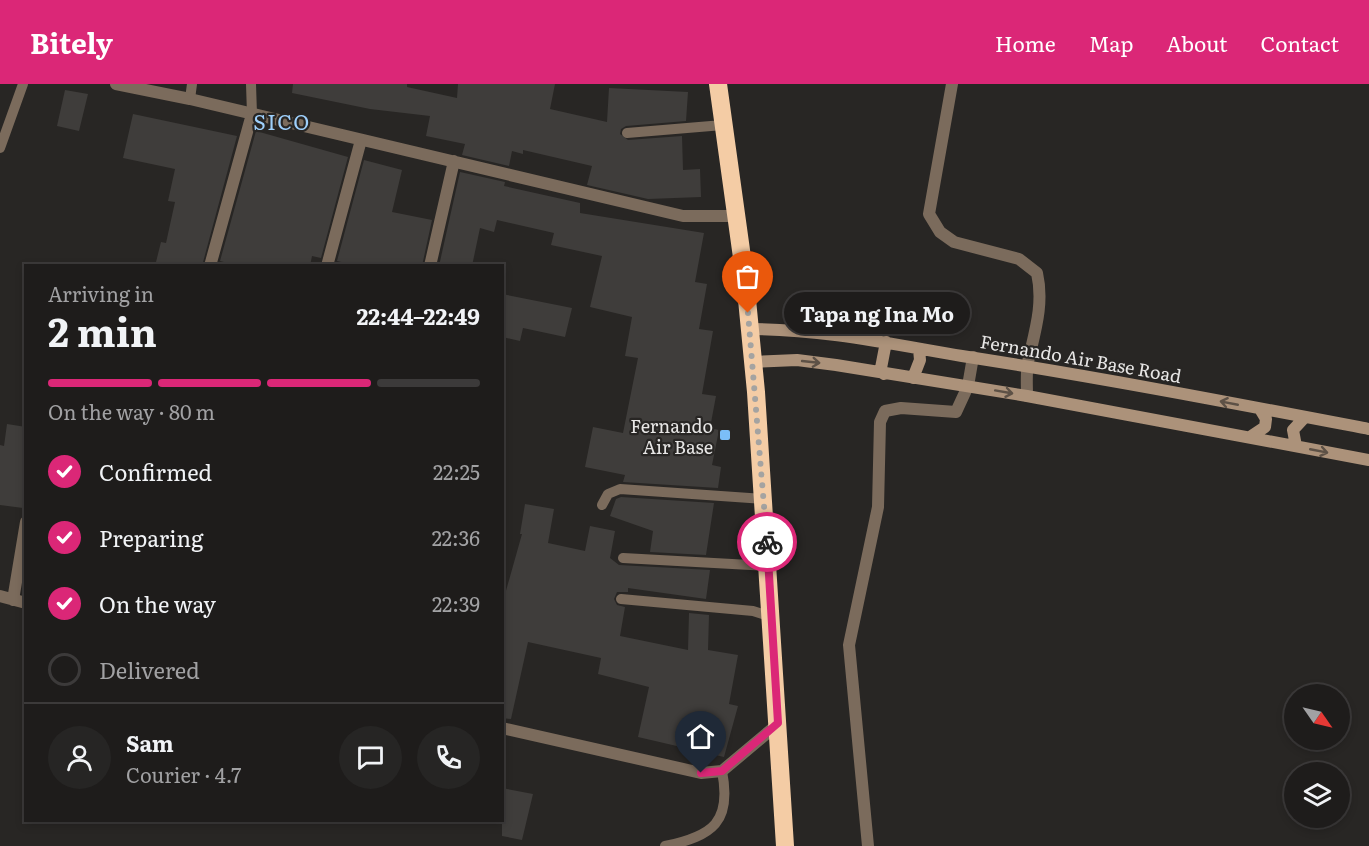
<!DOCTYPE html>
<html lang="en">
<head>
<meta charset="utf-8">
<style>
	body { margin:0; font-family:Literata,serif; background:#262524; color:#f1f3f6; height:100vh; display:flex; flex-direction:column; font-size:22px; white-space:nowrap }
	* { box-sizing:border-box; margin:0 }
	p { font-size:20px; color:#a1a1a3 }
	.icon { flex:none; width:33px; height:33px; fill:none; stroke:currentColor; stroke-width:2; stroke-linecap:round; stroke-linejoin:round }
	.map { position:relative; flex:1; overflow:hidden }
	.details { position:absolute; left:24px; top:180px; width:480px; height:558px; display:flex; flex-direction:column; background:#1e1c1b; border-radius:0px; box-shadow:0 3px 9px #0003,0 0 0 2px #3c3a3a }
	.details>* { flex:none }
	.needle { width:39px; rotate:124deg }
	.buttons { position:absolute; left:1284px; top:600px; display:grid; gap:12px }
	.buttons a { display:grid; place-items:center; width:66px; height:66px; border-radius:50%; background:#1e1c1b; box-shadow:0 3px 9px #0003,0 0 0 2px #3c3a3a; font-size:30px }
	.pin { position:absolute; display:grid; place-items:center; width:51px; height:51px; color:#fff; margin:-62px -26px; border-radius:50% 50% 50% 0; rotate:-45deg; box-shadow:0 0 6px #0007 }
	.pin .icon { rotate:45deg }
	.courier { position:absolute; display:grid; place-items:center; width:60px; height:60px; margin:-30px; border:4px solid #db2777; border-radius:50%; background:#fff; color:#222; box-shadow:0 2px 8px #0007 }
	.bubble { position:absolute; height:42px; border-radius:21px; background:#1e1c1b; box-shadow:0 3px 9px #0003,0 0 0 2px #3c3a3a; font-size:20px; font-weight:700; line-height:42px; text-align:center }
	.overview em { font-style:normal; font-weight:700 }
	.overview div { display:flex; flex-direction:column-reverse }
	.overview { display:flex; align-items:center; justify-content:space-between; height:102px; padding:0 24px }
	h1 { font-size:39px; font-weight:700; line-height:45px }
	.bar { display:grid; grid-template-columns:repeat(4,1fr); gap:9px 6px; align-content:center; height:72px; padding:0 24px }
	.bar i { height:8px; border-radius:4px; background:#3c3a3a }
	.bar .current { background:#db2777 }
	.bar p { grid-column:span 4 }
	.line { display:flex; align-items:center; gap:15px; padding:0 24px; border-top:2px solid #3c3a3a }
	.line div { flex:1 }
	.round { display:grid; place-items:center; flex:none; width:63px; height:63px; border-radius:32px; background:#262524 }
	ol { padding:0 24px; list-style:none }
	li { display:flex; align-items:center; gap:18px; height:66px }
	li p { margin-inline-start:auto }
	li .icon { padding:6px; border-radius:50%; background:#db2777; color:#fff; stroke-width:4 }
	li:last-child { color:#a1a1a3 }
	li i { width:33px; height:33px; border:3px solid #3c3a3a; border-radius:50% }
	header { display:flex; align-items:center; gap:36px; box-sizing:border-box; height:84px; padding:0 30px; background:#db2777; color:#fff }
	header strong { font-size:28px }
	nav { display:flex; gap:33px; margin-inline-start:auto; font-size:21px }
	.map>svg:first-child { display:block }
</style>
</head>
<body>
<header>
<strong>Bitely</strong>
<nav><a>Home</a><a>Map</a><a>About</a><a>Contact</a></nav>
</header>
<div class="map">
<svg width="1369" height="762" viewBox="0 0 1369 762">
	<rect width="100%" height="100%" fill="#282624"/>
	<path fill="#3f3d3b" d="M293,0H407V3L457,14L458,0H555L550,25L607,38L609,4L688,8L686,37L626,42L621,45L620,50L628,56L682,52L683,86L700,85L701,113L648,115L587,101L592,82L523,66V70L512,67L509,82L462,71L465,60L426,52L430,32L370,25L292,9Z
		M65,6L88,10L79,47L57,42Z
		M133,30L237,52L202,182H155L161,158L166,159L175,118L168,117L175,85L123,74Z
		M256,47L348,73L321,174L312,172L310,182H239L220,177Z
		M364,76L402,86L392,128L432,136L422,182H358L337,177Z
		M460,88L505,98L504,102L580,119V129L704,149L695,198L707,200L699,245L713,247L702,310L716,312L710,344L719,346L712,381L721,383L718,404L623,398L625,391L585,383L593,343L623,349L638,274L625,272L632,233L590,223L602,172L551,161L554,149L497,136L494,148L480,144L472,182H439Z
		M502,210L572,224L565,253L523,244L520,257L502,253Z
		M7,340L26,343V406L23,424L0,421V361L4,362Z
		M621,413L714,419L706,471L650,468L653,447L610,432L616,415Z
		M525,420L554,425L548,459L585,467L590,442L615,447L610,474L619,481L710,486L706,515L628,504V508H617L614,515L617,521L625,523L620,552L688,566L689,529L709,531L708,566L738,571L729,620L738,622L724,673L638,653L649,603L598,590L601,574L528,558L511,635L502,634V521L522,450H520Z
		M502,704L533,710L522,756L502,752Z"/>
	<g fill="none" stroke-linecap="round" stroke-linejoin="round">
		<path stroke="#7b6b5c" stroke-width="10" d="M251,0L252,30
			M190,15L192,0
			M627,49L723,41
			M0,64L23,0
			M602,421L608,410L620,405L765,415
			M623,474L768,482
			M621,515L753,527L772,533
			M665,762C713,752 732,738 722,687"/>
		<path stroke="#7b6b5c" stroke-width="12" d="M116,0L190,15L683,132H736
			M952,0L929,130L940,148L954,158L1019,175L1037,189C1044,220 1035,247 1028,278C1026,289 1027,301 1027,312
			M210,182L252,30
			M327,182L361,56
			M430,182L454,77
			M0,512L26,519
			M13,516L26,438
			M502,644L701,689L722,687L778,640
			M868,762L849,561L878,423L880,338L885,327L901,324L956,328L968,302L973,273"/>
		<path stroke="#ac927a" stroke-width="12" d="M750,245C821,245 891,260 962,272C1098,293 1233,319 1369,345
			M753,278L797,276L836,281L1027,312L1369,376
			M884,290L881,284L886,258
			M913,294L920,276L919,265
			M1250,353L1265,343L1266,335L1260,325
			M1296,362L1293,346L1305,333"/>
		<path stroke="#f4cca5" stroke-width="18" d="M718,0L745,195L756,308L785,762"/>
	</g>
	<defs><path id="oneway-shaft" d="M-6 0H5M1.5-3L5.5 0L1.5 3" fill="none" stroke-width="1.6" stroke-linecap="round" stroke-linejoin="round" transform="scale(1.5)"/></defs>
	<g stroke="#5d5146">
		<use href="#oneway-shaft" transform="translate(811 278) rotate(6)"/>
		<use href="#oneway-shaft" transform="translate(1004 308) rotate(10)"/>
		<use href="#oneway-shaft" transform="translate(1229 319) rotate(-169)"/>
		<use href="#oneway-shaft" transform="translate(1319 367) rotate(11)"/>
	</g>
	<g fill="none" stroke-linecap="round" stroke-linejoin="round">
		<path stroke="#a4a3a1" stroke-width="6" stroke-dasharray="0 10.8" d="M748,229L767,458"/>
		<path stroke="#db2777" stroke-width="8" d="M701,689L722,687L778,639L767,458"/>
	</g>
	<rect fill="#7bbef8" stroke="#282624" stroke-width="2" x="719" y="345" width="12" height="12" rx="3"/>
	<g text-anchor="middle" dominant-baseline="central" stroke-width="4.5" stroke-linejoin="round" paint-order="stroke">
		<g font-size="18" fill="#e7e6e5" stroke="#282624">
			<text transform="translate(1081 274) rotate(10)">Fernando Air Base Road</text>
		</g>
		<g font-size="18" fill="#e7e6e5" stroke="#282624" text-anchor="end">
			<text x="713" y="341">Fernando<tspan x="713" dy="21">Air Base</tspan></text>
		</g>
		<g font-size="21" letter-spacing="1.5" fill="#9fd0fc" stroke="#282624">
			<text x="282" y="36">SICO</text>
		</g>
	</g>
</svg>
<div class="buttons">
<a><svg class="needle" viewBox="-14 -14 28 28"><path d="M0-13l5 13h-10z" fill="#e53935"/><path d="M0 13l5-13h-10z" fill="#a1a1a3"/></svg></a>
<a><svg class="icon" aria-label="layers" viewBox="0 0 24 24"><path d="M12 4l9 5-9 5-9-5zM3 14l9 5 9-5"/></svg></a>
</div>
<div class="pin" style="left:748px;top:229px;background:#ea580c"><svg class="icon" aria-label="bag" viewBox="0 0 24 24"><path d="M5 8h14l-1 12H6zM9 8a3 3 0 0 1 6 0"/></svg></div>
<div class="pin" style="left:701px;top:689px;background:#1f2937"><svg class="icon" aria-label="home" viewBox="0 0 24 24"><path d="M3 11l9-7 9 7M6 9v11h12V9"/></svg></div>
<div class="courier" style="left:767px;top:458px"><svg class="icon" aria-label="bike" viewBox="0 0 24 24"><circle cx="6" cy="16" r="4"/><circle cx="18" cy="16" r="4"/><path d="M6 16l4-8h5l3 8M10 8l3 8H6M13 5h3"/></svg></div>
<div class="bubble" style="left:784px;top:208px;width:186px">Tapa ng Ina Mo</div>
<section class="details">
<div class="overview"><div><h1>2 min</h1><p>Arriving in</p></div><em>22:44–22:49</em></div>
<div class="bar"><i class="current"></i><i class="current"></i><i class="current"></i><i></i><p>On the way · 80 m</p></div>
<ol>
<li><svg class="icon" aria-label="check" viewBox="0 0 24 24"><path d="M5 12l5 5 9-10"/></svg>Confirmed<p>22:25</p></li>
<li><svg class="icon" aria-label="check" viewBox="0 0 24 24"><path d="M5 12l5 5 9-10"/></svg>Preparing<p>22:36</p></li>
<li><svg class="icon" aria-label="check" viewBox="0 0 24 24"><path d="M5 12l5 5 9-10"/></svg>On the way<p>22:39</p></li>
<li><i></i>Delivered</li>
</ol>
<div class="line" style="height:108px"><a class="round"><svg class="icon" aria-label="person" viewBox="0 0 24 24"><circle cx="12" cy="8" r="4"/><path d="M4 21q1-7 8-7t8 7"/></svg></a><div><b>Sam</b><p>Courier · 4.7</p></div><a class="round"><svg class="icon" aria-label="chat" viewBox="0 0 24 24"><path d="M4 5h16v11H9l-5 4z"/></svg></a><a class="round"><svg class="icon" aria-label="phone" viewBox="0 0 24 24"><path d="M5 4h4l2 5-3 2q2 4 5 5l2-3 5 2v4C11 20 4 13 5 4z"/></svg></a></div>
</section>
</div>
</body>
</html>
